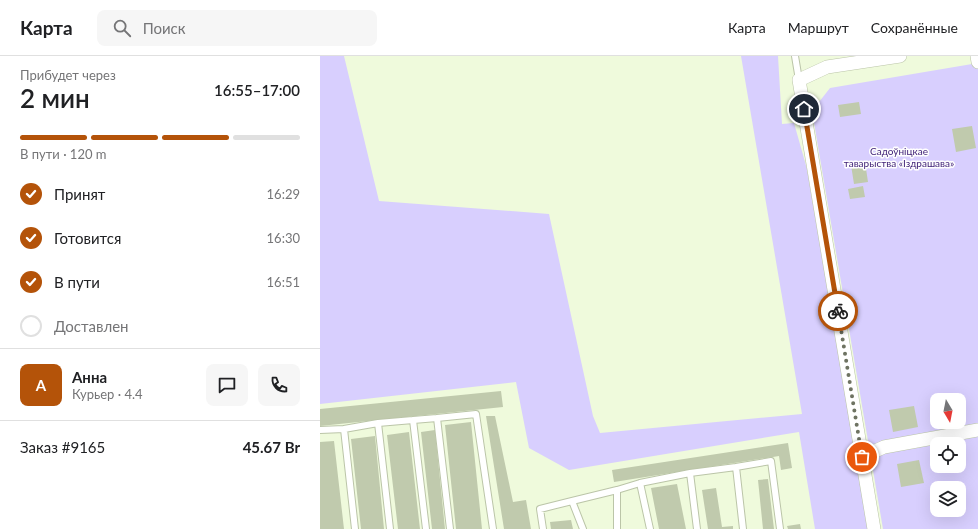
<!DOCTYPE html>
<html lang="ru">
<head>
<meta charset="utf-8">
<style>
	body { margin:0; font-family:Lato,sans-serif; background:#f6f6f6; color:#202124; height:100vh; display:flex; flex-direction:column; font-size:15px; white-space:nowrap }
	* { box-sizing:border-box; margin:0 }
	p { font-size:13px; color:#757577 }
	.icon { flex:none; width:22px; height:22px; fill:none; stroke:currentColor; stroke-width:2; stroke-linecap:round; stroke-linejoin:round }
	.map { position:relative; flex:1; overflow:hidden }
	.sheet { display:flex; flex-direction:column; background:#fff; width:320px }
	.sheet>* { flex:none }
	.needle { width:26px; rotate:170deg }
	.fabs { position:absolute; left:610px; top:337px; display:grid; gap:8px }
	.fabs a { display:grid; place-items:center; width:36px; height:36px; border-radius:8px; background:#fff; box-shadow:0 4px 16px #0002; font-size:20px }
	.pin { position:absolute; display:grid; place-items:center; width:34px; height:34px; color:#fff; margin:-17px; border:2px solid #fff; border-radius:50%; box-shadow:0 1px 4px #0007 }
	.courier { position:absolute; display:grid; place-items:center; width:40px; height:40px; margin:-20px; border:3px solid #b45309; border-radius:50%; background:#fff; color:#222; box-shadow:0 1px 5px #0007 }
	.headline em { font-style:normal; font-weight:600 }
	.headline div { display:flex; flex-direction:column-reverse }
	.headline { display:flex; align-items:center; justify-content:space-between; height:68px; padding:0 20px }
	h1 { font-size:26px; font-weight:600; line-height:30px }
	.bar { display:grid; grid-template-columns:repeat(4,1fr); gap:6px 4px; align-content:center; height:48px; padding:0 20px }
	.bar i { height:5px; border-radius:3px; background:#e0e0e0 }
	.bar .on { background:#b45309 }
	.bar p { grid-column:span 4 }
	.line { display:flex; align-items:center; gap:10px; padding:0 20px; border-top:1px solid #e0e0e0 }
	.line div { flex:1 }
	.round { display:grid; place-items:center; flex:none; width:42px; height:42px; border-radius:8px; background:#f6f6f6 }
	ol { padding:0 20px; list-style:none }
	li { display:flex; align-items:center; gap:12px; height:44px }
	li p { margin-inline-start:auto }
	li .icon { padding:4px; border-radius:50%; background:#b45309; color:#fff; stroke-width:4 }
	li:last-child { color:#757577 }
	li i { width:22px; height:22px; border:2px solid #e0e0e0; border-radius:50% }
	header { display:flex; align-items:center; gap:24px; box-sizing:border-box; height:56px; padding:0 20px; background:#fff; border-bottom:1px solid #e0e0e0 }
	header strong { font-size:19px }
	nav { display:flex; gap:22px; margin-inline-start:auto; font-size:14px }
	.search { width:280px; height:36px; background:#f6f6f6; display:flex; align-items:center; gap:10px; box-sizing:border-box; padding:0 14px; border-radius:8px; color:#757577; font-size:15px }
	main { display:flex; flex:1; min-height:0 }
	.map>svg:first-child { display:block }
</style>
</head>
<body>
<header>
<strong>Карта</strong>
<div class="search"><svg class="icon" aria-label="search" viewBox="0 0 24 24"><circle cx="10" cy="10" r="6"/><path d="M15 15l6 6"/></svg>Поиск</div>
<nav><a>Карта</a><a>Маршрут</a><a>Сохранённые</a></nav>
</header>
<main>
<section class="sheet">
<div class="headline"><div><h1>2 мин</h1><p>Прибудет через</p></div><em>16:55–17:00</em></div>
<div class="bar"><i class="on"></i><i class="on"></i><i class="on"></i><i></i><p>В пути · 120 m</p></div>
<ol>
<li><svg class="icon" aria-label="check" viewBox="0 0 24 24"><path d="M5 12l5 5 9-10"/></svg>Принят<p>16:29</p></li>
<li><svg class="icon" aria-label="check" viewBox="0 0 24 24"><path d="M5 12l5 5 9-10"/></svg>Готовится<p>16:30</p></li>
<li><svg class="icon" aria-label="check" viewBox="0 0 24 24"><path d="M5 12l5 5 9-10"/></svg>В пути<p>16:51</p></li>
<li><i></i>Доставлен</li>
</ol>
<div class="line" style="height:72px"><b class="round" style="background:#b45309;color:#fff">А</b><div><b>Анна</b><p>Курьер · 4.4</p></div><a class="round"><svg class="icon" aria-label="chat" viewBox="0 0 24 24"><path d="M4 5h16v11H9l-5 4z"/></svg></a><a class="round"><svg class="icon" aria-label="phone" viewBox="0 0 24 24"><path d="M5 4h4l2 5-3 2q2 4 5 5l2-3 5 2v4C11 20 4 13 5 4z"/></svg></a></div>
<div class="line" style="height:52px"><div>Заказ #9165</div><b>45.67 Br</b></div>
</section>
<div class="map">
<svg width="658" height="473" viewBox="0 0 658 473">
	<rect width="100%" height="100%" fill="#effadc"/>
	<path fill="#d8cffe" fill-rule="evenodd" d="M0,0H24L59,145L229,158L273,360L280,377L482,358L421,0H458L462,68L474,67L487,113L549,473H495L479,376L249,414L209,392L196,326L0,348Z
		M658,7V473H563L492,55L510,32ZM617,344H639V366H617ZM617,388H639V410H617ZM617,432H639V454H617Z"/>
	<path fill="#c0caad" d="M539,46L541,58L520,61L518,49Z
		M652,70L656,92L636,96L632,73Z
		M545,106L548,126L534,128L531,109Z
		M543,130L545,141L530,143L528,133Z
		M181,335L183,351L0,370V353Z
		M594,350L598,371L573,376L569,354Z
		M166,360H175L193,446L206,444L211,473H184Z
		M151,366L162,473H136L125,369Z
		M115,374L125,473H112L101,376Z
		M89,376L100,473H78L67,379Z
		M55,380L64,473H41L31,383Z
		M14,385L24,473H0V386Z
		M468,387L472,412L461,414L459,400L294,426L292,414Z
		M599,404L604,427L581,431L577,408Z
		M448,423L454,473H443L438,424Z
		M357,428L366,473H339L331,432Z
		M396,432L402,471L413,470V473H388L382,434Z
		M251,464L253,473H231L230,466Z
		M480,468L481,473H468L467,470Z"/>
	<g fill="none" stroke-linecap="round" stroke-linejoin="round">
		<g stroke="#bbc5a8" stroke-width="8">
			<path id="lane" d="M475,0L479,24
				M0,374L24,373
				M370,417L416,411
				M252,445L297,434
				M35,473L24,373L58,367
				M70,473L58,367L93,364
				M106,473L93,364L117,362
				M130,473L117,362L156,358L173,473
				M223,473L220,453L252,445L263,473
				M297,473V434L320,427
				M330,473L320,427L370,417L377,473
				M423,473L416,411L451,405L460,473"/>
		</g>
		<g stroke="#bbc5a8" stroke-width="14">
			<path id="street" d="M657,0L658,6
				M542,401L564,391L658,374
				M554,473L479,24L507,11L580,0"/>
		</g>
		<use href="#lane" stroke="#fff" stroke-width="6"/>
		<use href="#street" stroke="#fff" stroke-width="13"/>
	</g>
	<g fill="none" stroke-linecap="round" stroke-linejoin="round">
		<path stroke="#6e7362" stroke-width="4" stroke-dasharray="0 7.2" d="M518,255L542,401"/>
		<path stroke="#b45309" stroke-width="5" d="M484,53L518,255"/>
	</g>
	<g text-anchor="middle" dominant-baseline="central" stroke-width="3" stroke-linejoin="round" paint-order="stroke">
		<g font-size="10" fill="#3b1c74" stroke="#fff">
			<text x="579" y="95">Садоўніцкае<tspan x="579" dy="12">таварыства «Іздрашава»</tspan></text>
		</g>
	</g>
</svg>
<div class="fabs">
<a><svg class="needle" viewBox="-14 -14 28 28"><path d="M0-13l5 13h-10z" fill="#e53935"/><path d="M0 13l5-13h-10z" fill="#757577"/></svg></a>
<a><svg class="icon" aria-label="locate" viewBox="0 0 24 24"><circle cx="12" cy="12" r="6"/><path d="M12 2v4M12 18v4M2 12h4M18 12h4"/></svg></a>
<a><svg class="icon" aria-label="layers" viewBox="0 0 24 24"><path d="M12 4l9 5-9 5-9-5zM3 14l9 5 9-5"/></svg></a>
</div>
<div class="pin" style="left:542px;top:401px;background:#ea580c"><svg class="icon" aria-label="bag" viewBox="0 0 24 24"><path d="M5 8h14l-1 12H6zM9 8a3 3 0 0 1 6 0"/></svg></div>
<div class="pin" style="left:484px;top:53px;background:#1f2937"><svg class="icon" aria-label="home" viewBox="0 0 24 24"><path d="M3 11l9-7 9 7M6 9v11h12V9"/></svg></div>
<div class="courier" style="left:518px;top:255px"><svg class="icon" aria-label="bike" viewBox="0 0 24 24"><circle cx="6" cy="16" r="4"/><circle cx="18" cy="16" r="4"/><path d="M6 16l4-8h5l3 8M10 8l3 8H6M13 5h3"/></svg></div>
</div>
</main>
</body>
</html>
